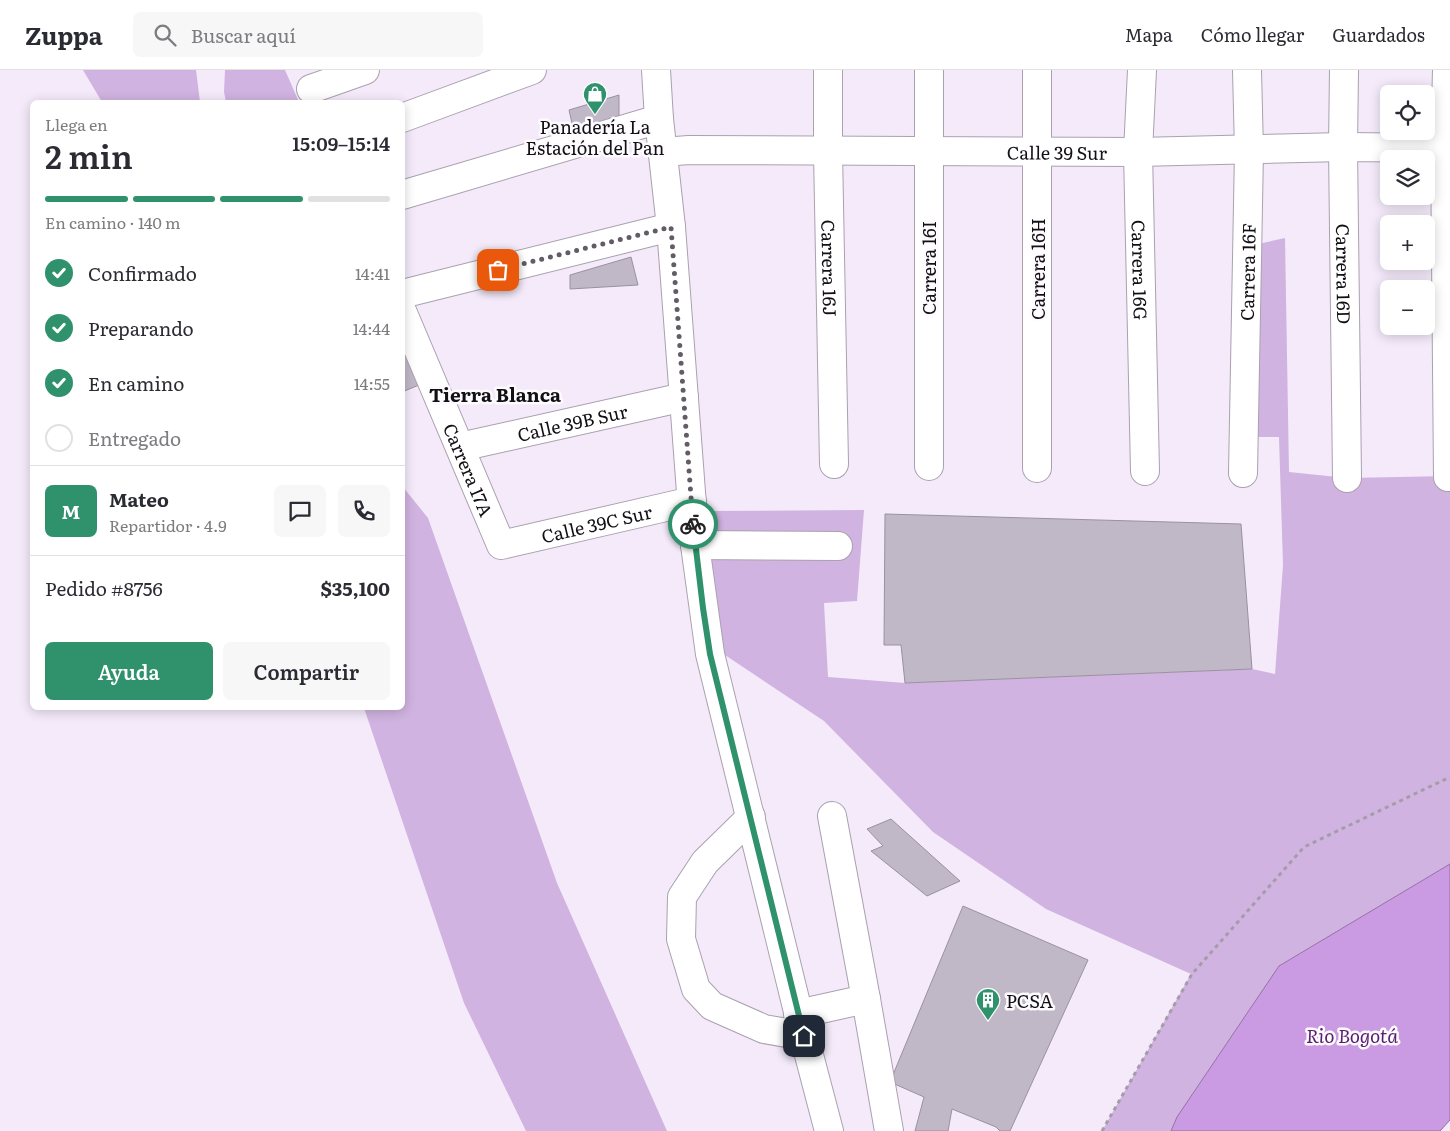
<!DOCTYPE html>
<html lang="es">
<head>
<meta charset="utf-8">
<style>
	body { margin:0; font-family:Literata,serif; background:#f7f7f7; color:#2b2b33; height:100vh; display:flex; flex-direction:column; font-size:19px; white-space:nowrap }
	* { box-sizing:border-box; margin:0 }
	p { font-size:16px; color:#7c7c81 }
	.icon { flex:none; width:28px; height:28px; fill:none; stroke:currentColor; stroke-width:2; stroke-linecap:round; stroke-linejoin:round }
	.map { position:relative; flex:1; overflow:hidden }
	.sheet { position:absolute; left:30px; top:30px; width:375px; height:610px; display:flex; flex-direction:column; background:#fff; border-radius:8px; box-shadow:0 2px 12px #0003 }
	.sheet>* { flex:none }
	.tools { position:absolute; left:1380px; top:15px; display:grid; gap:10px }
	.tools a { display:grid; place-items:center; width:55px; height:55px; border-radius:8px; background:#fff; box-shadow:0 2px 12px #0003; font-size:25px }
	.pin { position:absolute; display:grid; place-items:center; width:42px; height:42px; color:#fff; margin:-21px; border-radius:10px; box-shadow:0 2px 8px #0006 }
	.courier { position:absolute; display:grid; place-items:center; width:50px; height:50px; margin:-25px; border:4px solid #2f926d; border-radius:50%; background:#fff; color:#222; box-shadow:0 1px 6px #0007 }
	.head em { font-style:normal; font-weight:600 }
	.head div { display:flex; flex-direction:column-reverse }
	.head { display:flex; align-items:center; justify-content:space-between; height:85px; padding:0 15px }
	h1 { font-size:32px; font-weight:600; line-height:38px }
	.bar { display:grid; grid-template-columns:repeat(4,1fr); gap:8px 5px; align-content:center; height:60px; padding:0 15px }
	.bar i { height:6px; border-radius:4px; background:#e1e1e2 }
	.bar .selected { background:#2f926d }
	.bar p { grid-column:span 4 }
	.line { display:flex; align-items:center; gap:12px; padding:0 15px; border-top:1px solid #e1e1e2 }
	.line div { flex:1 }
	.round { display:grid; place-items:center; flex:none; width:52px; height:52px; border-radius:8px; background:#f7f7f7 }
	ol { padding:0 15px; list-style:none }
	li { display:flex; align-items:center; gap:15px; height:55px }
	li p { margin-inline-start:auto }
	li .icon { padding:5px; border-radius:50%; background:#2f926d; color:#fff; stroke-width:4 }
	li:last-child { color:#7c7c81 }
	li i { width:28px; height:28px; border:2px solid #e1e1e2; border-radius:50% }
	.action { display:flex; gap:10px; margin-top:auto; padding:10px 15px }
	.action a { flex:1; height:58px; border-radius:8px; background:#2f926d; color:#fff; font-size:20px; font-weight:600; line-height:58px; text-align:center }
	.action a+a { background:#f7f7f7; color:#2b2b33 }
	header { display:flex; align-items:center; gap:30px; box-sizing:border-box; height:70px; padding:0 25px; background:#fff; border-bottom:1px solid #e1e1e2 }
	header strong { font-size:24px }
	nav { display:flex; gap:28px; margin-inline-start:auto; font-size:18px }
	.search { width:350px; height:45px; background:#f7f7f7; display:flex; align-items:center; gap:12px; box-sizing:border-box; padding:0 18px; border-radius:8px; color:#7c7c81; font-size:19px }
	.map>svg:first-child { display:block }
</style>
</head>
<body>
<header>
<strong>Zuppa</strong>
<div class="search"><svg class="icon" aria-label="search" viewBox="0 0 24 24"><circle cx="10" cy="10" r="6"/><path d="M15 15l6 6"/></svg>Buscar aquí</div>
<nav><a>Mapa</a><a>Cómo llegar</a><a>Guardados</a></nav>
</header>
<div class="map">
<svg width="1450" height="1061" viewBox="0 0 1450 1061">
	<rect width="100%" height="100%" fill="#f4eafa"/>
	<path fill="#d0b3e0" d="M83,0H196L200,32H102Z
		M225,0H285L299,32H226L224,22Z
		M1285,168L1289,402L1347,408L1450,406V794L1279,896L1177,1047L1171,1061H1102L1191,904L1046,839L933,762L824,651L722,583L705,441L864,440L857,531L824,533L828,607L905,613L1252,599L1275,604L1283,495L1279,367H1254L1258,174Z
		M403,417L428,448L557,813L667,1061H526L464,933L364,638H402Z"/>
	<path fill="#ca9be2" stroke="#9371a4" d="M1450,794V1050L1440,1061H1171L1177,1047L1279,896Z"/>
	<path fill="#c1b8c7" stroke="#9a919f" d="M619,25V50L574,62L569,40Z
		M631,187L638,215L570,219V205Z
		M402,275L419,315L402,322Z
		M885,444L1241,454L1252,599L905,613L901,575H884Z
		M891,749L960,811L927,826L871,781L883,776L867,759Z
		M963,836L1088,890L1010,1061H1000L996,1057L952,1039L948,1061H915L924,1027L890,1012Z"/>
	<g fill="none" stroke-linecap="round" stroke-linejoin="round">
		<g stroke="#aaa1af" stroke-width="30">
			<g id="minor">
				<path id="s1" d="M828,0V82L834,394"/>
				<path d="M929,0V396"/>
				<path d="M1037,0V398"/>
				<path id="s2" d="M1142,0L1138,82L1145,401"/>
				<path id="s3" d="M1344,0L1343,77L1347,408"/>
				<path d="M1447,0L1445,75L1448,407"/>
				<path d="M311,19L365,0"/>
				<path d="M402,48L532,0"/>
				<path id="s4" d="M663,82L689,80L1138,82L1343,77L1450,78"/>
				<path d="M402,125L659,49"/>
				<path d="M402,224L671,157"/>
				<path id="s5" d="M402,241L501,475L692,431"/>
				<path id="s6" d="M460,377L684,327"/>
				<path id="s7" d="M1243,403L1249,81L1247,0"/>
				<path d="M695,475L838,476"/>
				<path d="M832,746L866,929"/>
				<path d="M751,747L705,792L682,827L681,869L696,919L712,936L764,959L804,966"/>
				<path d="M798,944L866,929L889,1061"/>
			</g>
		</g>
		<g stroke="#aaa1af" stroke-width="30">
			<path id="major" d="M656,0L659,49L671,157L695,475L710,584L804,966L829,1061"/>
		</g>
		<path stroke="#a49da9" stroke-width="3" stroke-dasharray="4 4" stroke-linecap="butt" d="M1102,1061L1192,904L1304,777L1450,707"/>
		<use href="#minor" stroke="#fff" stroke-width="28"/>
		<use href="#major" stroke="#fff" stroke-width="28"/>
	</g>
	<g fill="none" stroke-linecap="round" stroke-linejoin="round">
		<path stroke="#625c65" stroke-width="5" stroke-dasharray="0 9" d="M498,200L671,157L693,454"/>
		<path stroke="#2f926d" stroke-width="6" d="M693,454L703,538L710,584L804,966"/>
	</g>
	<defs>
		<g id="shop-pin" transform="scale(1.25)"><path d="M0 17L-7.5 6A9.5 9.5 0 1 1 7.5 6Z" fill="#2f926d" stroke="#fdfbfe"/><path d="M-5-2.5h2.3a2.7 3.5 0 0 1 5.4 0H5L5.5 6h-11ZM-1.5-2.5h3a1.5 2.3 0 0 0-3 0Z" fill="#fff"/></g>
		<g id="building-pin" transform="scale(1.25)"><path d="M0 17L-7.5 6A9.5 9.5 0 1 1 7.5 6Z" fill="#2f926d" stroke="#fdfbfe"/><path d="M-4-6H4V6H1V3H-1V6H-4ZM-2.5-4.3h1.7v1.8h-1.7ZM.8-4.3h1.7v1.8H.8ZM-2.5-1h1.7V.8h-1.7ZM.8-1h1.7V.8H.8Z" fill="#fff"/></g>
	</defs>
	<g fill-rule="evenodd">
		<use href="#shop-pin" x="595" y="24"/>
		<use href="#building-pin" x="988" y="930"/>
	</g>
	<g text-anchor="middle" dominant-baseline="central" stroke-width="5" stroke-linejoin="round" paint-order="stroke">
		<g font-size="18" fill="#131015" stroke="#fdfbfe">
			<text x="595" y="56">Panadería La<tspan x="595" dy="21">Estación del Pan</tspan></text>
			<text x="1006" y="930" text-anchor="start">PCSA</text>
		</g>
		<g font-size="18" fill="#131015" stroke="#fdfbfe">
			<text stroke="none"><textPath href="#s4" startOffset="394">Calle 39 Sur</textPath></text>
			<text stroke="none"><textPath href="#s1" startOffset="198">Carrera 16J</textPath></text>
			<text transform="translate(928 198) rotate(-90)">Carrera 16I</text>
			<text transform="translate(1037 199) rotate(-90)">Carrera 16H</text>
			<text stroke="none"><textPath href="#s2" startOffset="200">Carrera 16G</textPath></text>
			<text stroke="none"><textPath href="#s7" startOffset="201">Carrera 16F</textPath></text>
			<text stroke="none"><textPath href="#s3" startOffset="204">Carrera 16D</textPath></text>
			<text stroke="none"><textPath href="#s6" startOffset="115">Calle 39B Sur</textPath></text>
			<text stroke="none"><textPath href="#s5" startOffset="172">Carrera 17A</textPath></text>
			<text stroke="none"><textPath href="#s5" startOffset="352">Calle 39C Sur</textPath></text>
		</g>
		<g font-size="19" font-weight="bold" fill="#131015" stroke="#fdfbfe">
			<text x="495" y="324">Tierra Blanca</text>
		</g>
		<g font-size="19" font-style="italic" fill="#591e71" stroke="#fdfbfe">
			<text x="1352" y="965">Rio Bogotá</text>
		</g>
	</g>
</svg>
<div class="tools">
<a><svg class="icon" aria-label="locate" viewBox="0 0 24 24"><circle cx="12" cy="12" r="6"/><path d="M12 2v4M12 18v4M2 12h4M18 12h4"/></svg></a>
<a><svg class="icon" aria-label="layers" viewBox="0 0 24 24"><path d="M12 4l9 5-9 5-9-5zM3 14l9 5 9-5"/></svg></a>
<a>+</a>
<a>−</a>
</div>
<div class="pin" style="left:498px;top:200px;background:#ea580c"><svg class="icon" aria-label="bag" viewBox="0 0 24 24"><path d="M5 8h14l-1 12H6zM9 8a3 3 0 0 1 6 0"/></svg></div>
<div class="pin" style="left:804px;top:966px;background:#1f2937"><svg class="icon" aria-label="home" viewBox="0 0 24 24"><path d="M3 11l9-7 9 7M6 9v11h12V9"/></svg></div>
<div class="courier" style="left:693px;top:454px"><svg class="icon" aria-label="bike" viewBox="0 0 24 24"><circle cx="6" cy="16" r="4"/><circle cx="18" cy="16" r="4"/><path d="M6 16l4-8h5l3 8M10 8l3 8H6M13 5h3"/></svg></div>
<section class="sheet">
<div class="head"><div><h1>2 min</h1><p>Llega en</p></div><em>15:09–15:14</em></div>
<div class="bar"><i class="selected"></i><i class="selected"></i><i class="selected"></i><i></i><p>En camino · 140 m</p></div>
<ol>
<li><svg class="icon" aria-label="check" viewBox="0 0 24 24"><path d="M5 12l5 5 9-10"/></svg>Confirmado<p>14:41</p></li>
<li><svg class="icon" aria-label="check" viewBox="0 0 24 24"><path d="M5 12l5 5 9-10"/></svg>Preparando<p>14:44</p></li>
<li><svg class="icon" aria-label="check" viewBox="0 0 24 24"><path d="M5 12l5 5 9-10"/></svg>En camino<p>14:55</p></li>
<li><i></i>Entregado</li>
</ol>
<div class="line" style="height:90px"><b class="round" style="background:#2f926d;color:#fff">M</b><div><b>Mateo</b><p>Repartidor · 4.9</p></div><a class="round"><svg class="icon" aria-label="chat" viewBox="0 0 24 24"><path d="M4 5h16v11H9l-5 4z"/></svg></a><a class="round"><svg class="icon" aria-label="phone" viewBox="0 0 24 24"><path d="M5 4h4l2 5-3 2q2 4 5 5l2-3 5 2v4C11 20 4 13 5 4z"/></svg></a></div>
<div class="line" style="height:65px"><div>Pedido #8756</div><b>$35,100</b></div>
<div class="action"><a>Ayuda</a><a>Compartir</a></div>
</section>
</div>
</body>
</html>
